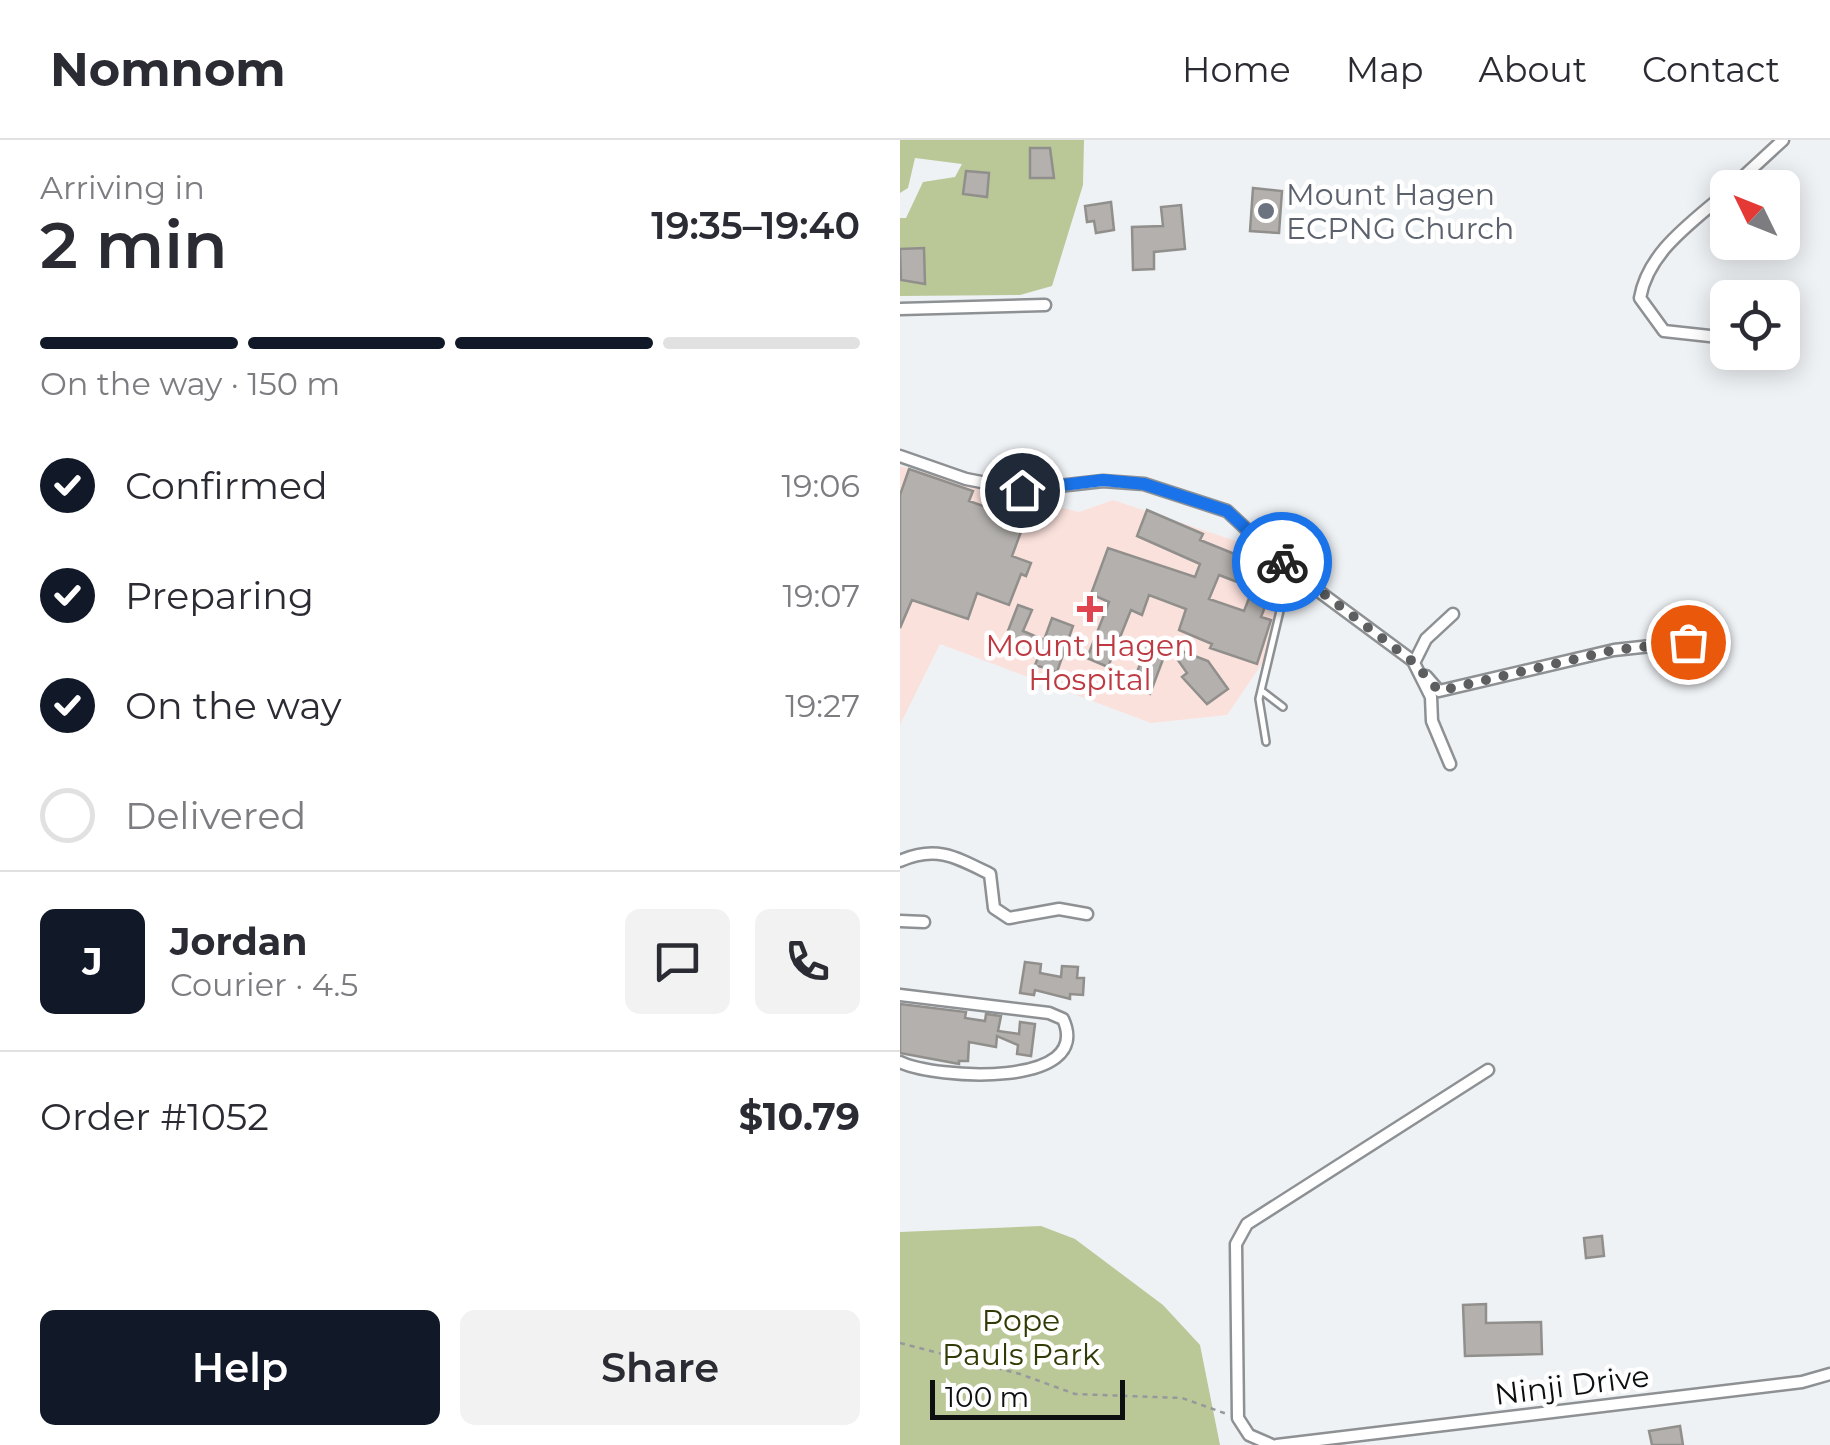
<!DOCTYPE html>
<html lang="en">
<head>
<meta charset="utf-8">
<style>
	body { margin:0; font-family:Montserrat,sans-serif; background:#f2f2f3; color:#2b2b33; height:100vh; display:flex; flex-direction:column; font-size:38px; white-space:nowrap }
	* { box-sizing:border-box; margin:0 }
	p { font-size:32px; color:#7c7c81 }
	.icon { flex:none; width:55px; height:55px; fill:none; stroke:currentColor; stroke-width:2; stroke-linecap:round; stroke-linejoin:round }
	.map { position:relative; flex:1; overflow:hidden }
	.panel { display:flex; flex-direction:column; background:#fff; width:900px }
	.panel>* { flex:none }
	.needle { width:65px; rotate:313deg }
	.fabs { position:absolute; left:810px; top:30px; display:grid; gap:20px }
	.fabs a { display:grid; place-items:center; width:90px; height:90px; border-radius:15px; background:#fff; box-shadow:0 5px 25px #0003; font-size:50px }
	.scale { position:absolute; left:30px; bottom:25px; width:195px; box-sizing:border-box; padding-left:10px; border:5px solid #0e0f10; border-top:0; font-size:28px; line-height:35px; white-space:nowrap; color:#0e0f10; -webkit-text-stroke:8px #fff; paint-order:stroke }
	.pin { position:absolute; display:grid; place-items:center; width:85px; height:85px; color:#fff; margin:-42px; border:5px solid #fff; border-radius:50%; box-shadow:0 2px 10px #0007 }
	.courier { position:absolute; display:grid; place-items:center; width:100px; height:100px; margin:-50px; border:8px solid #1a73e8; border-radius:50%; background:#fff; color:#222; box-shadow:0 2px 12px #0007 }
	.summary em { font-style:normal; font-weight:600 }
	.summary div { display:flex; flex-direction:column-reverse }
	.summary { display:flex; align-items:center; justify-content:space-between; height:170px; padding:0 40px }
	h1 { font-size:65px; font-weight:600; line-height:75px }
	.bar { display:grid; grid-template-columns:repeat(4,1fr); gap:15px 10px; align-content:center; height:120px; padding:0 40px }
	.bar i { height:12px; border-radius:8px; background:#e1e1e2 }
	.bar .selected { background:#111827 }
	.bar p { grid-column:span 4 }
	.line { display:flex; align-items:center; gap:25px; padding:0 40px; border-top:2px solid #e1e1e2 }
	.line div { flex:1 }
	.round { display:grid; place-items:center; flex:none; width:105px; height:105px; border-radius:15px; background:#f2f2f3 }
	ol { padding:0 40px; list-style:none }
	li { display:flex; align-items:center; gap:30px; height:110px }
	li p { margin-inline-start:auto }
	li .icon { padding:10px; border-radius:50%; background:#111827; color:#fff; stroke-width:4 }
	li:last-child { color:#7c7c81 }
	li i { width:55px; height:55px; border:5px solid #e1e1e2; border-radius:50% }
	.cta { display:flex; gap:20px; margin-top:auto; padding:20px 40px }
	.cta a { flex:1; height:115px; border-radius:15px; background:#111827; color:#fff; font-size:40px; font-weight:600; line-height:115px; text-align:center }
	.cta a+a { background:#f2f2f3; color:#2b2b33 }
	header { display:flex; align-items:center; gap:60px; box-sizing:border-box; height:140px; padding:0 50px; background:#fff; border-bottom:2px solid #e1e1e2 }
	header strong { font-size:48px }
	nav { display:flex; gap:55px; margin-inline-start:auto; font-size:35px }
	main { display:flex; flex:1; min-height:0 }
	.map>svg:first-child { display:block }
</style>
</head>
<body>
<header>
<strong>Nomnom</strong>
<nav><a>Home</a><a>Map</a><a>About</a><a>Contact</a></nav>
</header>
<main>
<section class="panel">
<div class="summary"><div><h1>2 min</h1><p>Arriving in</p></div><em>19:35–19:40</em></div>
<div class="bar"><i class="selected"></i><i class="selected"></i><i class="selected"></i><i></i><p>On the way · 150 m</p></div>
<ol>
<li><svg class="icon" aria-label="check" viewBox="0 0 24 24"><path d="M5 12l5 5 9-10"/></svg>Confirmed<p>19:06</p></li>
<li><svg class="icon" aria-label="check" viewBox="0 0 24 24"><path d="M5 12l5 5 9-10"/></svg>Preparing<p>19:07</p></li>
<li><svg class="icon" aria-label="check" viewBox="0 0 24 24"><path d="M5 12l5 5 9-10"/></svg>On the way<p>19:27</p></li>
<li><i></i>Delivered</li>
</ol>
<div class="line" style="height:180px"><b class="round" style="background:#111827;color:#fff">J</b><div><b>Jordan</b><p>Courier · 4.5</p></div><a class="round"><svg class="icon" aria-label="chat" viewBox="0 0 24 24"><path d="M4 5h16v11H9l-5 4z"/></svg></a><a class="round"><svg class="icon" aria-label="phone" viewBox="0 0 24 24"><path d="M5 4h4l2 5-3 2q2 4 5 5l2-3 5 2v4C11 20 4 13 5 4z"/></svg></a></div>
<div class="line" style="height:130px"><div>Order #1052</div><b>$10.79</b></div>
<div class="cta"><a>Help</a><a>Share</a></div>
</section>
<div class="map">
<svg width="930" height="1305" viewBox="0 0 930 1305">
	<rect width="100%" height="100%" fill="#eff2f5"/>
	<path fill="#fbe1dc" d="M0,326L179,372L213,360L357,408L390,438L368,515L327,575L251,583L40,504L0,585Z"/>
	<path fill="#bac797" d="M0,0H184L183,45L152,146L120,155L0,156V78H6L23,42L55,37L62,24L15,18L8,48L0,53Z
		M141,1086L175,1099L263,1165L300,1205L320,1305H0V1092Z"/>
	<path fill="#b3b0ad" stroke="#918f8c" stroke-width="2.5" fill-rule="evenodd" d="M130,8H150L154,38H130Z
		M66,31L89,33L87,57L63,54Z
		M353,48L382,51L379,93L350,91Z
		M211,62L214,90L196,93L194,81L187,82L185,66Z
		M281,65L285,109L254,112V129L233,130L232,87L263,86L261,67Z
		M24,108L25,144L1,140L0,109Z
		M9,329L73,351L69,361L97,371L99,363L128,373L112,416L131,423L126,436L121,434L109,465L77,453L68,479L12,460L0,488V355Z
		M247,370L303,394L300,400L372,429L370,433L377,436L361,477L371,480L357,524L310,508L312,504L279,490L286,469L249,455L242,475L231,470L208,527L187,518L209,462L191,454L208,408L295,437L300,424L237,396ZM319,435L353,448L344,471L309,459Z
		M118,465L132,470L123,491L144,500L152,478L173,486L157,532L135,525L140,513L106,496Z
		M250,499L308,521L328,549L307,564L282,537L287,533L268,506L250,554L231,547Z
		M125,822L141,824L140,833L161,837L162,826L178,827L177,838H184L183,855L170,854V859L135,850L134,855L120,853Z
		M0,864L66,872L65,878L85,881L86,874L101,876L98,891L119,894L120,882L135,884L131,916L117,914L118,905L97,896L96,907L69,902L68,921H59V924L0,913Z
		M702,1096L704,1116L686,1118L684,1098Z
		M586,1164V1183L641,1182L642,1214L565,1216L563,1165Z
		M780,1286L783,1305H752L749,1291Z"/>
	<g fill="none" stroke-linecap="round" stroke-linejoin="round">
		<g stroke="#8e9194" stroke-width="10">
			<path id="lane" d="M362,551L383,567
				M366,602L359,559L389,433"/>
		</g>
		<g stroke="#8e9194" stroke-width="15">
			<path id="street" d="M831,48L883,0
				M828,51C793,82 748,111 740,158L764,191L828,198
				M0,169L145,165
				M0,316L66,339L123,350L203,341L244,344L327,371L390,430L513,521L531,557L532,581L550,624
				M514,523L526,499L553,474
				M526,536L539,551L714,510L788,502
				M0,721C36,705 56,717 90,734L94,768L109,778L159,769L187,774
				M0,781L24,782
				M0,855L149,873L163,879C195,949 34,939 0,922
				M372,1305L349,1295L338,1278L336,1104L347,1084L588,930
				M377,1305L902,1242L930,1234"/>
		</g>
		<path stroke="#96999b" stroke-width="2.5" stroke-dasharray="5 5" stroke-linecap="butt" d="M0,1203L120,1234L175,1254L282,1258L327,1274"/>
		<use href="#lane" stroke="#fff" stroke-width="5"/>
		<use href="#street" stroke="#fff" stroke-width="10"/>
	</g>
	<g fill="none" stroke-linecap="round" stroke-linejoin="round">
		<path stroke="#5d5e60" stroke-width="10" stroke-dasharray="0 18" d="M382,422L512,521L539,551L714,510L788,502"/>
		<path stroke="#1a73e8" stroke-width="12" d="M122,350L203,340L244,344L327,371L382,422"/>
	</g>
	<circle fill="#6b7280" stroke="#fff" stroke-width="4" cx="366" cy="71" r="10"/>
	<path fill="#e0444e" stroke="#fff" stroke-width="4" d="M185 454h10v10h10v10h-10v10h-10v-10h-10v-10h10z"/>
	<g text-anchor="middle" dominant-baseline="central" stroke-width="9" stroke-linejoin="round" paint-order="stroke">
		<g font-size="30" fill="#5b616d" stroke="#fff" text-anchor="start">
			<text x="386" y="54">Mount Hagen<tspan x="386" dy="34">ECPNG Church</tspan></text>
		</g>
		<g font-size="30" fill="#be3a42" stroke="#fff">
			<text x="190" y="505">Mount Hagen<tspan x="190" dy="34">Hospital</tspan></text>
		</g>
		<g font-size="30" fill="#323b06" stroke="#fff">
			<text x="121" y="1180">Pope<tspan x="121" dy="34">Pauls Park</tspan></text>
		</g>
		<g font-size="30" fill="#0e0f10" stroke="#fff">
			<text transform="translate(672 1245) rotate(-7)">Ninji Drive</text>
		</g>
	</g>
</svg>
<div class="fabs">
<a><svg class="needle" viewBox="-14 -14 28 28"><path d="M0-13l5 13h-10z" fill="#e53935"/><path d="M0 13l5-13h-10z" fill="#7c7c81"/></svg></a>
<a><svg class="icon" aria-label="locate" viewBox="0 0 24 24"><circle cx="12" cy="12" r="6"/><path d="M12 2v4M12 18v4M2 12h4M18 12h4"/></svg></a>
</div>
<div class="scale">100 m</div>
<div class="pin" style="left:788px;top:502px;background:#ea580c"><svg class="icon" aria-label="bag" viewBox="0 0 24 24"><path d="M5 8h14l-1 12H6zM9 8a3 3 0 0 1 6 0"/></svg></div>
<div class="pin" style="left:122px;top:350px;background:#1f2937"><svg class="icon" aria-label="home" viewBox="0 0 24 24"><path d="M3 11l9-7 9 7M6 9v11h12V9"/></svg></div>
<div class="courier" style="left:382px;top:422px"><svg class="icon" aria-label="bike" viewBox="0 0 24 24"><circle cx="6" cy="16" r="4"/><circle cx="18" cy="16" r="4"/><path d="M6 16l4-8h5l3 8M10 8l3 8H6M13 5h3"/></svg></div>
</div>
</main>
</body>
</html>
